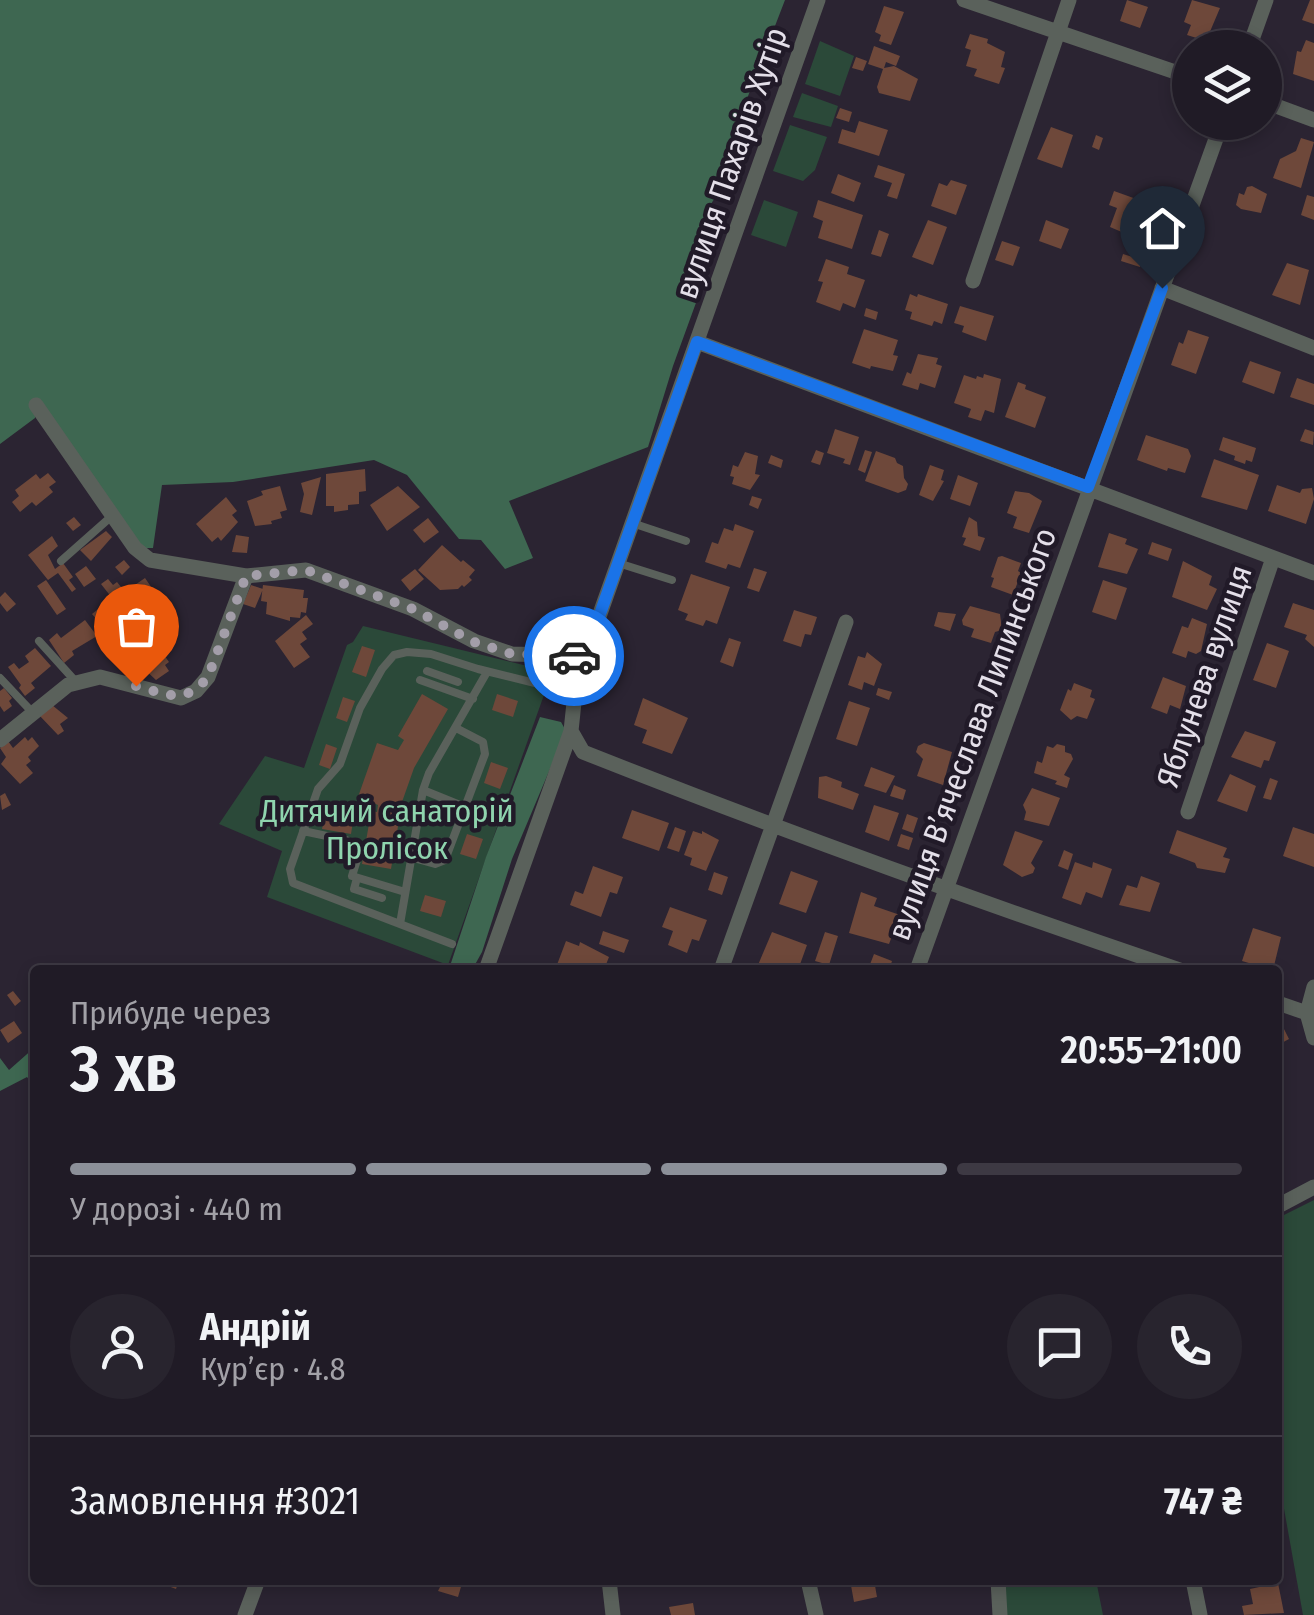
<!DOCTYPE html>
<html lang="uk">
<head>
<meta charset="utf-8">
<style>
	body { margin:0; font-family:"Fira Sans Condensed",sans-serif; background:#28242e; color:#f1f3f6; height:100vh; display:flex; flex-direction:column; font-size:38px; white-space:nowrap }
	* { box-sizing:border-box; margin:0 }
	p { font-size:32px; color:#a2a1a7 }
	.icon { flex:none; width:55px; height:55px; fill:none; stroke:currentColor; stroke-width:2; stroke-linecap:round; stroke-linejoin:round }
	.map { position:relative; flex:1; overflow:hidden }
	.sheet { position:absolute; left:30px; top:965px; width:1252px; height:620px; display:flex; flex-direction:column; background:#201b26; border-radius:10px; box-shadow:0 5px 15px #0003,0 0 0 2px #3d3943 }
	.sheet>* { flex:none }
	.tools { position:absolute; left:1172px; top:30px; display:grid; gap:20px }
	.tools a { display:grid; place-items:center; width:110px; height:110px; border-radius:50%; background:#201b26; box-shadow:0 5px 15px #0003,0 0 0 2px #3d3943; font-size:50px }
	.pin { position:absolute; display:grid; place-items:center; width:85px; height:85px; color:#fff; margin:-102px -42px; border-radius:50% 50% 50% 0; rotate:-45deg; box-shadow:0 0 10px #0007 }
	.pin .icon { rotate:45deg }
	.courier { position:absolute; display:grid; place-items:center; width:100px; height:100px; margin:-50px; border:8px solid #1a73e8; border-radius:50%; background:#fff; color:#222; box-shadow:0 2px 12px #0007 }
	.head em { font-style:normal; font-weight:600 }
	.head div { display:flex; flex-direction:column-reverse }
	.head { display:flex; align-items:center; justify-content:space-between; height:170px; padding:0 40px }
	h1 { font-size:65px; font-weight:600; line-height:75px }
	.bar { display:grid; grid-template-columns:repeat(4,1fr); gap:15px 10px; align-content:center; height:120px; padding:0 40px }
	.bar i { height:12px; border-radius:8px; background:#3d3943 }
	.bar .current { background:#8c9099 }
	.bar p { grid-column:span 4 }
	.line { display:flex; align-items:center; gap:25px; padding:0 40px; border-top:2px solid #3d3943 }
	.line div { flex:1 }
	.round { display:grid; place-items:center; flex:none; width:105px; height:105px; border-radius:52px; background:#28242e }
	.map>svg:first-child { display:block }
</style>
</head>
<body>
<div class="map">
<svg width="1314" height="1615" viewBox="0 0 1314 1615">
	<rect width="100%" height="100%" fill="#2b2432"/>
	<path fill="#2b4939" d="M820,41L854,56L840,96L805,84Z
		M802,93L838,106L831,127L793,117Z
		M790,125L827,137L815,170L803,181L773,171Z
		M764,200L798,212L786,247L751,235Z
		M363,626L548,671L550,678L448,965L267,897L282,851L219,824L265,756L304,768L347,645L353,642Z
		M1314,1200V1615H1303L1281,1492L1278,1491V1218Z
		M1002,1580H1096L1103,1615H1007Z"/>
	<path fill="#3e6751" d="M0,0H785L745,104L760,124L708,209L725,223L673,366L648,447L509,501L533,558L505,569L481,540L459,539L407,475L374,460L233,482L162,485L153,548H135L36,407L35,418L0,444Z
		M540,717L561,722L566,731L512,859L482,952L472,970H453L450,966L486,857Z
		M35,1047V1087L27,1077L0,1091V1058L9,1070Z"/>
	<path fill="#6e483a" d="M1127,0L1148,7L1140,28L1120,21Z
		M1192,0L1220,8L1206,41L1187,35L1191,25L1184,22Z
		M1310,0H1314V24L1302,20Z
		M884,6L904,12L891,45L879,41L881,35L875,32Z
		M970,34L988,39L987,43L1005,52L1001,67L1005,68L999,84L974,76L977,69L966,66L971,50L965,48Z
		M1306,40L1314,43V81L1293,74L1297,51L1301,52Z
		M874,46L900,56L896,66L886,62L884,68L894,66L918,79L910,101L879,93L877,87L883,69L868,64Z
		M856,57L867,61L863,71L852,68Z
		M840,108L852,112L849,122L836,118Z
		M859,121L888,130L879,156L838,143L842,129L855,133Z
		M1051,127L1073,135L1062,168L1037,159Z
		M1096,135L1103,138L1099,150L1092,147Z
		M1301,138L1314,142L1301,188L1273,178L1280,159L1296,151Z
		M878,165L905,174L897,199L887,196L892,183L874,177Z
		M838,174L861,183L854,202L831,193Z
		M951,180L967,185L956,215L931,206L939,183L947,186Z
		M1252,186L1267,194L1261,213L1241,209L1236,205L1239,193L1244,195L1247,187Z
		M1114,191L1139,200L1133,216L1144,220L1138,239L1110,227L1117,208L1109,205Z
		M1307,195L1314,197V220L1301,215Z
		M818,200L863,215L852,249L818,238L823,221L813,217Z
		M928,220L947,227L933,265L912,257Z
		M1046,220L1069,229L1061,249L1039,241Z
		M879,230L889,234L881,257L871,254Z
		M1002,241L1020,247L1013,266L995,260Z
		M1123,254L1142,260L1140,267L1121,261Z
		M826,259L849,267L847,274L865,280L855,308L843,303L840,311L816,302L823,282L818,281Z
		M1287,263L1309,270L1300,305L1272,295Z
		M910,294L917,297L918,294L948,304L942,324L934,321L932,326L910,319L912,312L905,310Z
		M960,306L994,316L986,341L962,332L964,326L954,323Z
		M866,308L878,312L876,320L864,316Z
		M864,329L898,340L893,355L898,356L893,371L871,366L870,369L852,363Z
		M1188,330L1209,337L1196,374L1171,365L1179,342L1183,344Z
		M918,354L938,358L936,364L942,366L935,388L920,383L918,390L902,385L907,372L911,374Z
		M1250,361L1281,372L1274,394L1242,382Z
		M984,374L1001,379L994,413L985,410L981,421L968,417L971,409L954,403L964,375L976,379L977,376L983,378Z
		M1297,378L1314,384V405L1290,397Z
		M1018,382L1026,385L1025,389L1046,397L1035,428L1005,417Z
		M835,429L859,437L850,465L843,463L845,459L827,453Z
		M1305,429L1314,432L1313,445L1300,441Z
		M1146,435L1188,449L1191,456L1185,473L1168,468L1167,471L1137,460Z
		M1223,437L1256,448L1252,462L1246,460L1245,464L1234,460L1235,456L1219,450Z
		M816,450L824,453L820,465L811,462Z
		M865,450L872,452L865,473L858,470Z
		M876,451L895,458L897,463L903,466L904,478L908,484L906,490L898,493L865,481Z
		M745,452L758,456L755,474L760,475L750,490L732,484L734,477L730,476L733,465L738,467Z
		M771,455L783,460L781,468L768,463Z
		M1214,459L1259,475L1247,510L1201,497Z
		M930,465L944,470L941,480L944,481L933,501L919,495Z
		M365,469L366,491L359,492V504L348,505V510L334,512V506H326V474Z
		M48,473L56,482L49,487L53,492L36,506L32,502L20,512L12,502L19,496L15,490L36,474L40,479Z
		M958,475L978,483L970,506L950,499Z
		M321,477L312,515L300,512L304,494L301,483Z
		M1277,485L1300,493L1302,489L1312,488L1314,499L1306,524L1268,511Z
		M280,486L287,510L280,512L282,518L271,521L272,524L255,526L247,501L263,495L261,491Z
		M398,486L420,507L387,531L370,505Z
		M1015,491L1029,493L1042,501L1029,533L1013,528L1017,517L1007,513Z
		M752,496L762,499L758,509L749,505Z
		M226,497L237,511L232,515L238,522L221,541L218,537L212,542L196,524Z
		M74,517L81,525L73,531L66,523Z
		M969,517L977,522L978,536L985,538L980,551L963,545L966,538L962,537Z
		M428,518L439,532L424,543L413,530Z
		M735,524L754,531L740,568L728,564L726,569L705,562L712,542L718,544L724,528L733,531Z
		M106,531L112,537L91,561L80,550Z
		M1109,533L1127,539L1125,544L1138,549L1127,574L1098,567Z
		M236,535L249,537L247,553L232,552Z
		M52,536L58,546L48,555L55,569L63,563L73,577L69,580L76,589L72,592L58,573L48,580L28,555Z
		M1152,542L1172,549L1168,561L1148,554Z
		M442,545L461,562L463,560L475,570L469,577L472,580L464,587L462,585L458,589L440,590L418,570Z
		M1002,556L1021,563L1018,571L1021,573L1013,595L991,587L994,578L991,577L998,557Z
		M124,560L130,567L122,575L115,567Z
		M1183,561L1212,576L1209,585L1217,589L1207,610L1172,597Z
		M86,566L96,579L84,587L75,574Z
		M754,568L767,572L759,592L747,588Z
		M415,569L424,579L410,591L401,580Z
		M691,574L730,587L717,624L706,620L703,626L685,620L688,614L678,610Z
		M145,578L158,597L145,606L141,600L139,602L132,587Z
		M108,579L113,585L117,582L134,603L103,627L92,614L112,598L101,584Z
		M46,580L66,609L57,615L37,586Z
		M1103,580L1127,588L1116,620L1092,612Z
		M251,585L263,589L255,608L243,604Z
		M263,585L304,590L303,598H308L306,613L301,612L300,618L290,617V621L266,614L267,602L261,601Z
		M5,592L16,604L7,612L0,603V597Z
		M1293,603L1314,610V647L1305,639L1307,635L1284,627Z
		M970,606L1000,614L1002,630L995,632L991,643L971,637L974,629L963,625L962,620Z
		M794,610L817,617L811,635L805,634L801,647L783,641Z
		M938,612L956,614L950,631L934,626Z
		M306,615L313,624L302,632L307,639L300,644L310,657L294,668L275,641Z
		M1192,618L1207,624L1201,651L1196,654L1188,651L1186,658L1172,653L1182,626L1188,628Z
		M85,620L97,636L72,651L74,655L64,663L49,640L57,633L61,638Z
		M159,626L167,636L157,645L148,635Z
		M729,638L741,642L733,667L720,662Z
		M1267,643L1289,651L1276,688L1253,680Z
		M362,646L375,650L366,677L352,672Z
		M35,648L51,666L31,683L35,688L25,696L19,688L21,685L8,667L14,663L19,669L29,662L25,656Z
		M162,652L169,662L165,665L169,671L156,680L142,667Z
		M867,652L882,664L874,686L864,682L862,690L848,685L858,656L865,658Z
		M1163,677L1186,686L1180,709L1170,705L1167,714L1151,708Z
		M1074,683L1092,690L1090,697L1095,699L1087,719L1077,716L1071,720L1060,710L1068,689L1071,691Z
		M4,688L12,698L9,701L12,706L4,712L0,706V691Z
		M878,688L892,692L889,700L876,695Z
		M422,694L448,709L414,768L402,802L391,869L362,864L370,818L354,815L351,834L322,829L327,803L377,812L378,805L358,797L377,743L398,750L404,740L398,736Z
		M497,694L518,701L513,717L492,710Z
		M343,697L355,701L347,722L336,718Z
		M643,698L688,718L672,754L642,743L647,730L634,725Z
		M849,701L870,708L857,746L836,739Z
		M52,705L68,718L60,724L64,731L58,735L39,715Z
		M1245,731L1276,742L1269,761L1264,760L1261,768L1231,757Z
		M25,737L28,741L32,737L39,746L28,757L31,761L26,765L33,773L20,784L1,764L6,757L0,748L8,741L13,748Z
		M924,743L952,752L943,785L917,776L923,759L916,752L918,746Z
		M326,744L337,748L330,769L319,765Z
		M1057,744L1065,746V752L1071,754L1073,759L1064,775L1070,778L1067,788L1055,784L1057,781L1034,773L1037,761L1042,763L1047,746L1053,748Z
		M491,762L508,768L500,789L484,783Z
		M871,767L895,776L886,793L864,786Z
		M1230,774L1256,786L1247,812L1217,801Z
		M826,776L842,782L841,787L859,794L853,810L818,798L819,777Z
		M1270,778L1278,781L1271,800L1263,798Z
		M894,785L906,790L903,800L890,796Z
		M1032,788L1060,798L1049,826L1024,820L1026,812L1023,805Z
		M5,793L11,805L2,810L0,796Z
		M874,805L899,813L889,841L865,832Z
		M632,810L669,823L659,851L622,838Z
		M907,814L918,818L913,833L902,829Z
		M675,827L686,831L679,852L667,848Z
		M1293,827L1314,834V867L1283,856Z
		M1177,830L1227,848L1223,857L1230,859L1225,873L1197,868L1195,863L1169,853Z
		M693,831L702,834V831L719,840L706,871L690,865L692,858L684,855Z
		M1015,831L1043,841L1031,863L1035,868L1033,873L1022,877L1003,865Z
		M467,834L483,839L476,859L460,854Z
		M901,834L913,838L909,850L897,846Z
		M1064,850L1073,854L1068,870L1058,866Z
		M1075,862L1092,868L1093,862L1112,869L1102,898L1086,892L1081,905L1062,898Z
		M593,866L623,877L617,894L610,892L601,917L570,905L575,891L583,894Z
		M791,871L818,881L806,913L779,904Z
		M714,872L728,877L722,895L708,890Z
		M1141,876L1160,883L1150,912L1119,905L1127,885L1137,888Z
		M861,892L877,898L874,906L900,915L889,944L849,933Z
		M425,895L446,901L441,917L420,911Z
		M670,907L707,920L699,941L692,939L687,953L668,945L673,931L662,927Z
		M1253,928L1281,937L1273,970L1242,961Z
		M603,931L629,940L624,953L599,944Z
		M772,932L807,945L798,970H773L758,965Z
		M825,932L838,936L829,965L815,961Z
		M566,941L579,946L580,942L609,957L605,967L555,970Z
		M874,954L892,961L889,970L869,967Z
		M13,991L21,1001L15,1006L7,995Z
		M14,1021L22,1033L8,1043L0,1030Z
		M1283,1027L1289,1039L1278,1045V1030Z
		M152,1580H179L176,1589Z
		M435,1580H463L458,1597L438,1591L440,1587L433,1584Z
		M850,1580H874L877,1597L854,1602Z
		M1278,1583L1284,1613L1244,1615L1242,1606L1253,1604L1250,1589Z
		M693,1603L695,1615H671L669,1607Z"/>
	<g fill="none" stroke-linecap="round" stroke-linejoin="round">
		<path stroke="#5a615b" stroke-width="8" d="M632,523L686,541
			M61,561L113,515
			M618,563L672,580
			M39,641L77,683
			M427,671L458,682
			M0,678L33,713
			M420,680L473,699
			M423,790L465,807
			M303,831L346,840
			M360,850L352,876L405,892
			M410,857L435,864L445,860L485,754L483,742L456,728
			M357,878L354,889L382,898
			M400,924L423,790L429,773L487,672
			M452,944L293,883L290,869L318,789L340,764L360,708L382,669L394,655L407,652L431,654L478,669L575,693"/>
		<path stroke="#5a615b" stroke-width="15" d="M964,0L1190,77
			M1249,48L1266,0
			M1265,102L1314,120
			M973,281L1069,0
			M1162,288L1314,348
			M697,342L1314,573
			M36,405L135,548L150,560L246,576
			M571,731L583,752C780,830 979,902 1180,970
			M0,740L68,685L100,677L181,698L196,691L208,677L246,576L306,570L413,609L474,641L512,654L585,656
			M1188,812L1273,558
			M486,970L571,731L575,693L585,656L818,0
			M721,970L846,622
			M917,970L1222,122
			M1278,1003L1307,1013L1314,1038
			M1307,1013L1314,987
			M1278,1206L1314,1187
			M609,1580L613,1615
			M808,1580L816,1615
			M998,1580L1000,1615
			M1193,1580L1200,1615
			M245,1615L258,1580"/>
	</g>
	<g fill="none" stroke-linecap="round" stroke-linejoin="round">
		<path stroke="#a39ea9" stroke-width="10" stroke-dasharray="0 18" d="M136,686C168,694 184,706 208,677L246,576L306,570L413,609L474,642L512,654L574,656"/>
		<path stroke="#1a73e8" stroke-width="12" d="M574,656H585L697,342L1088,487L1162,288"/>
	</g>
	<g text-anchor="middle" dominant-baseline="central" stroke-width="9" stroke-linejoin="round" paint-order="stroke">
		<g font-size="32" fill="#e4dfe9" stroke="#211a28">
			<text transform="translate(731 163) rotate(-71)">вулиця Пахарів Хутір</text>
			<text transform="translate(1204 676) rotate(-71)">Яблунева вулиця</text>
			<text transform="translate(972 734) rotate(-70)">вулиця Вʼячеслава Липинського</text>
		</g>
		<g font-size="32" fill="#8fd4ae" stroke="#211a28">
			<text x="387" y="811">Дитячий санаторій<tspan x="387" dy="37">Пролісок</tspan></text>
		</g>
	</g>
</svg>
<div class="tools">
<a><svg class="icon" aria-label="layers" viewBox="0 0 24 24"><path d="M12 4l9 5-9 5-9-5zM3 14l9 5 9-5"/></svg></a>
</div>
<div class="pin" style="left:136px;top:686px;background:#ea580c"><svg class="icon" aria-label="bag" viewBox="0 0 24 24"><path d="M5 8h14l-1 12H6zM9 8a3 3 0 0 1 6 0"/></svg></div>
<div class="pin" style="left:1162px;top:288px;background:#1f2937"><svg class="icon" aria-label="home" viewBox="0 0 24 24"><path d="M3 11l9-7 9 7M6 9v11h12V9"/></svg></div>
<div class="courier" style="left:574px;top:656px"><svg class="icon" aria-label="car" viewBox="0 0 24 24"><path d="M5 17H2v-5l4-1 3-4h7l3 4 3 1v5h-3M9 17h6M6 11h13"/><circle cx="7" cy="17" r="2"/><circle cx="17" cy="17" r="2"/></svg></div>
<section class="sheet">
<div class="head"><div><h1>3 хв</h1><p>Прибуде через</p></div><em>20:55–21:00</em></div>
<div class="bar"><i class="current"></i><i class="current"></i><i class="current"></i><i></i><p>У дорозі · 440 m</p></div>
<div class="line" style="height:180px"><a class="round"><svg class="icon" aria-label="person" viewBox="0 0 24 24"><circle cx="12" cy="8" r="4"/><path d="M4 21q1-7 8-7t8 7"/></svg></a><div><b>Андрій</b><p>Кур’єр · 4.8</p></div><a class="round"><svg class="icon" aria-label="chat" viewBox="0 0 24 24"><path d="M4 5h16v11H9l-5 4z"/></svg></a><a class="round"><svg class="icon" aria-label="phone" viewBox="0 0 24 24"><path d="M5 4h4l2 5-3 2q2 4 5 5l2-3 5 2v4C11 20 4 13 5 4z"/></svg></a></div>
<div class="line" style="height:130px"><div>Замовлення #3021</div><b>747 ₴</b></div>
</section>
</div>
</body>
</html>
